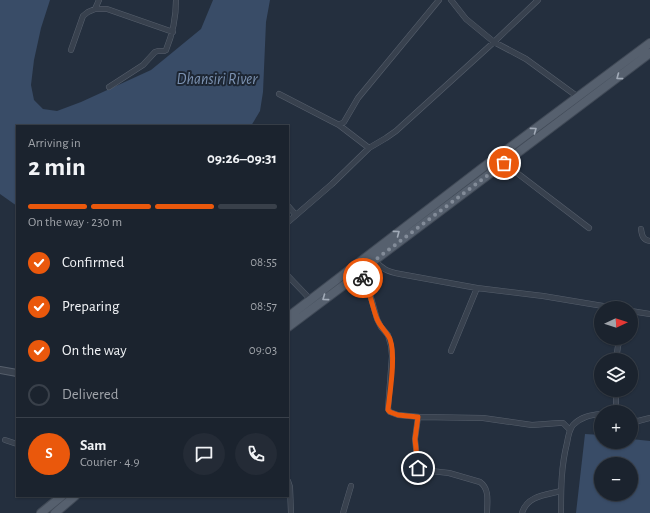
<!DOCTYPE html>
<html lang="en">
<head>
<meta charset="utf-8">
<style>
	body { margin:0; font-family:"Alegreya Sans",sans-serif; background:#242b36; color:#f1f3f6; height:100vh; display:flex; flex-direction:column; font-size:15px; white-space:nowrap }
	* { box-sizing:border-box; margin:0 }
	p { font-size:13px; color:#a0a4aa }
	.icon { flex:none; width:22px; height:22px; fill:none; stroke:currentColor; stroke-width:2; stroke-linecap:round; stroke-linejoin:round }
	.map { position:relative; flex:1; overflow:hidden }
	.side { position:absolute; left:16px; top:125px; width:273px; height:372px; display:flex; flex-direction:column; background:#1b232e; border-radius:0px; box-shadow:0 1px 3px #0004,0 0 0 1px #39404a }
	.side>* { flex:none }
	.needle { width:26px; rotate:86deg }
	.fabs { position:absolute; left:594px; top:301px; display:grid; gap:8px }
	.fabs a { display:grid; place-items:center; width:44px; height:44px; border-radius:50%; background:#1b232e; box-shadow:0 1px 3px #0004,0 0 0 1px #39404a; font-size:20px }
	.pin { position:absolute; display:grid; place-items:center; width:34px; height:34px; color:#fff; margin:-17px; border:2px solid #fff; border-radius:50%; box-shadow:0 1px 4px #0007 }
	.courier { position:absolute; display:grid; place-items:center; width:40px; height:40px; margin:-20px; border:3px solid #ea580c; border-radius:50%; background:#fff; color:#222; box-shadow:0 1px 5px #0007 }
	.summary em { font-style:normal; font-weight:700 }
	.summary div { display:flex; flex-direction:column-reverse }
	.summary { display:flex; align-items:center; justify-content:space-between; height:68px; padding:0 12px }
	h1 { font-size:26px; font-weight:700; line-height:30px }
	.bar { display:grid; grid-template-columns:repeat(4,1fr); gap:6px 4px; align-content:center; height:48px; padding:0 12px }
	.bar i { height:5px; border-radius:3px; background:#39404a }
	.bar .current { background:#ea580c }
	.bar p { grid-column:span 4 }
	.line { display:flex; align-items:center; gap:10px; padding:0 12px; border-top:1px solid #39404a }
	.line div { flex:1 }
	.round { display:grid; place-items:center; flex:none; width:42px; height:42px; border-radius:21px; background:#242b36 }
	ol { padding:0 12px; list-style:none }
	li { display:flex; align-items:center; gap:12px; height:44px }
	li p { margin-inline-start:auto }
	li .icon { padding:4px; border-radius:50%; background:#ea580c; color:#fff; stroke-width:4 }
	li:last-child { color:#a0a4aa }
	li i { width:22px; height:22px; border:2px solid #39404a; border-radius:50% }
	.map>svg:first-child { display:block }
</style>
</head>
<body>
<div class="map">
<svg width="650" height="513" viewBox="0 0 650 513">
	<rect width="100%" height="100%" fill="#242f3e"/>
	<path fill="#394c67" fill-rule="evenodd" d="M0,0H50L41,28L34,60L31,85L34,100L43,109L57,111L81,102L151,70L201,29L213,0H270L266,22L263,92L260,111L251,126H17V206L0,194Z
		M585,434L601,435V442H631V439L650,441V513H576ZM601,464H631V494H601Z"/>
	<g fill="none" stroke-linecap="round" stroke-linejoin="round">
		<g stroke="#565f6c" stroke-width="6">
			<path id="minor" d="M451,0L466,19L494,42L538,0
				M95,9L99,0
				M71,50L83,16L88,12L95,9H107L173,32
				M109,87L143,65L155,52L158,51H164L166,50C173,33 176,18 176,0
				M279,94L339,125L344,122L358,98L439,0
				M339,125L369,148
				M504,163L589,228
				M288,206L295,214
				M288,222L332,184L369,148L386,138L396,131L494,42L526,59L578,97
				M641,229C642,236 643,240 650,241
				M375,260C381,269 389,272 400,274L477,288L543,296L615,308
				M360,273L368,287L377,319L381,327L388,335L391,346L392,356L388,409L390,412L398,415L420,417L483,418L532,425L559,423H563L570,430
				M288,276L310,299
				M631,311L650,314
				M451,351L477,288
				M616,360L618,346L621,338
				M616,412V390
				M418,417L415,439L418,468L422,470L449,473L480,482C490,489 487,502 487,513
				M631,420L638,421L650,418
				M5,440L17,444
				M288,481L290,487L291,513
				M343,513L351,486
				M522,513C527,496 545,495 561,491
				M561,513C561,488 561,467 567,443C568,437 569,430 573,425C581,417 590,415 601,414"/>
		</g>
		<g stroke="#565f6c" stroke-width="8">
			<path id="tertiary" d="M0,370L17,373"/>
		</g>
		<g stroke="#414a57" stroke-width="10">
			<path id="primary" d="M288,317L481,169L650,43
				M288,327L360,273L375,260L650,53
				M41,513L62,496
				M55,513L75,496"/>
		</g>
		<use href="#minor" stroke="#38414e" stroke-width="5"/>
		<use href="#tertiary" stroke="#38414e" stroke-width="6"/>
		<use href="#primary" stroke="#56606e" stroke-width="8"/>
	</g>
	<defs><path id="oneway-chevron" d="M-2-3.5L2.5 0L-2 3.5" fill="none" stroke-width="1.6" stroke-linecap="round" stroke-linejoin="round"/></defs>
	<g stroke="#a1aab7">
		<use href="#oneway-chevron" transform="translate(619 77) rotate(143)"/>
		<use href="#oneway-chevron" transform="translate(534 130) rotate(-36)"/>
		<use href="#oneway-chevron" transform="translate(397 233) rotate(-37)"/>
		<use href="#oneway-chevron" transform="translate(325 298) rotate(144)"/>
	</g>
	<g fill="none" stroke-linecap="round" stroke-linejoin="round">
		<path stroke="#828b98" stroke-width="4" stroke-dasharray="0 7.2" d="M363,278L360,273L375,260L504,163"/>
		<path stroke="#ea580c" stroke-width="5" d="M363,278C370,291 372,306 377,319C380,327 387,332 390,339C396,356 390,391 388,410L390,412L398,415L418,417L415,439L418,468"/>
	</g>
	<g text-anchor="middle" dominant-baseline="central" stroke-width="4" stroke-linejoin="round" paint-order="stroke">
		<g font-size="16" font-style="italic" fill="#7c92b1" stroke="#1d2633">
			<text x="217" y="79">Dhansiri River</text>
		</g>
	</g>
</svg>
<div class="fabs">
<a><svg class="needle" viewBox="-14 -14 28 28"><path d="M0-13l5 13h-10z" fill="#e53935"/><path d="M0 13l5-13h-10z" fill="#a0a4aa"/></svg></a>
<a><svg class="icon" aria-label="layers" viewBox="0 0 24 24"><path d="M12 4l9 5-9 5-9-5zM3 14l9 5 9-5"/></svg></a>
<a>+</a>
<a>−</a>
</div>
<div class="pin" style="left:504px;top:163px;background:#ea580c"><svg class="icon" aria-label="bag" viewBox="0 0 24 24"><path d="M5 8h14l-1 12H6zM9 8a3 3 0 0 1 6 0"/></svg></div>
<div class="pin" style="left:418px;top:468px;background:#1f2937"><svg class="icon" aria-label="home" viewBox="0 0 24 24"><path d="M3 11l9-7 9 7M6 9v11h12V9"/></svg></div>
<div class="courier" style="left:363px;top:278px"><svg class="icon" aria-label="bike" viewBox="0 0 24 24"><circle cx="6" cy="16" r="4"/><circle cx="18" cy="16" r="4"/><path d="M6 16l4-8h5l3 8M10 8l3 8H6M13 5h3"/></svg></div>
<section class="side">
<div class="summary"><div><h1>2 min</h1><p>Arriving in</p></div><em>09:26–09:31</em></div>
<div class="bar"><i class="current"></i><i class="current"></i><i class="current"></i><i></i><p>On the way · 230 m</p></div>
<ol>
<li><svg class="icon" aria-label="check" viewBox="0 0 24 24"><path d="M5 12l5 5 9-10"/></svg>Confirmed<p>08:55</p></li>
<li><svg class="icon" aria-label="check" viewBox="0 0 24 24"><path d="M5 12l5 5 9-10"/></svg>Preparing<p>08:57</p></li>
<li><svg class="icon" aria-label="check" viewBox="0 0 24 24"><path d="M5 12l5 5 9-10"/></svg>On the way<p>09:03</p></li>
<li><i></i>Delivered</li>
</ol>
<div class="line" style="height:72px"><b class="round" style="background:#ea580c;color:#fff">S</b><div><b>Sam</b><p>Courier · 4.9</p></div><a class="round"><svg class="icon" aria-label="chat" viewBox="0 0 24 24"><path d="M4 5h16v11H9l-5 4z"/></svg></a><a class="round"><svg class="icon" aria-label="phone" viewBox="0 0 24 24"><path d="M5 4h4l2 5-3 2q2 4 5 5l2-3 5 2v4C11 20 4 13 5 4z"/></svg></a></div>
</section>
</div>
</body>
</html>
